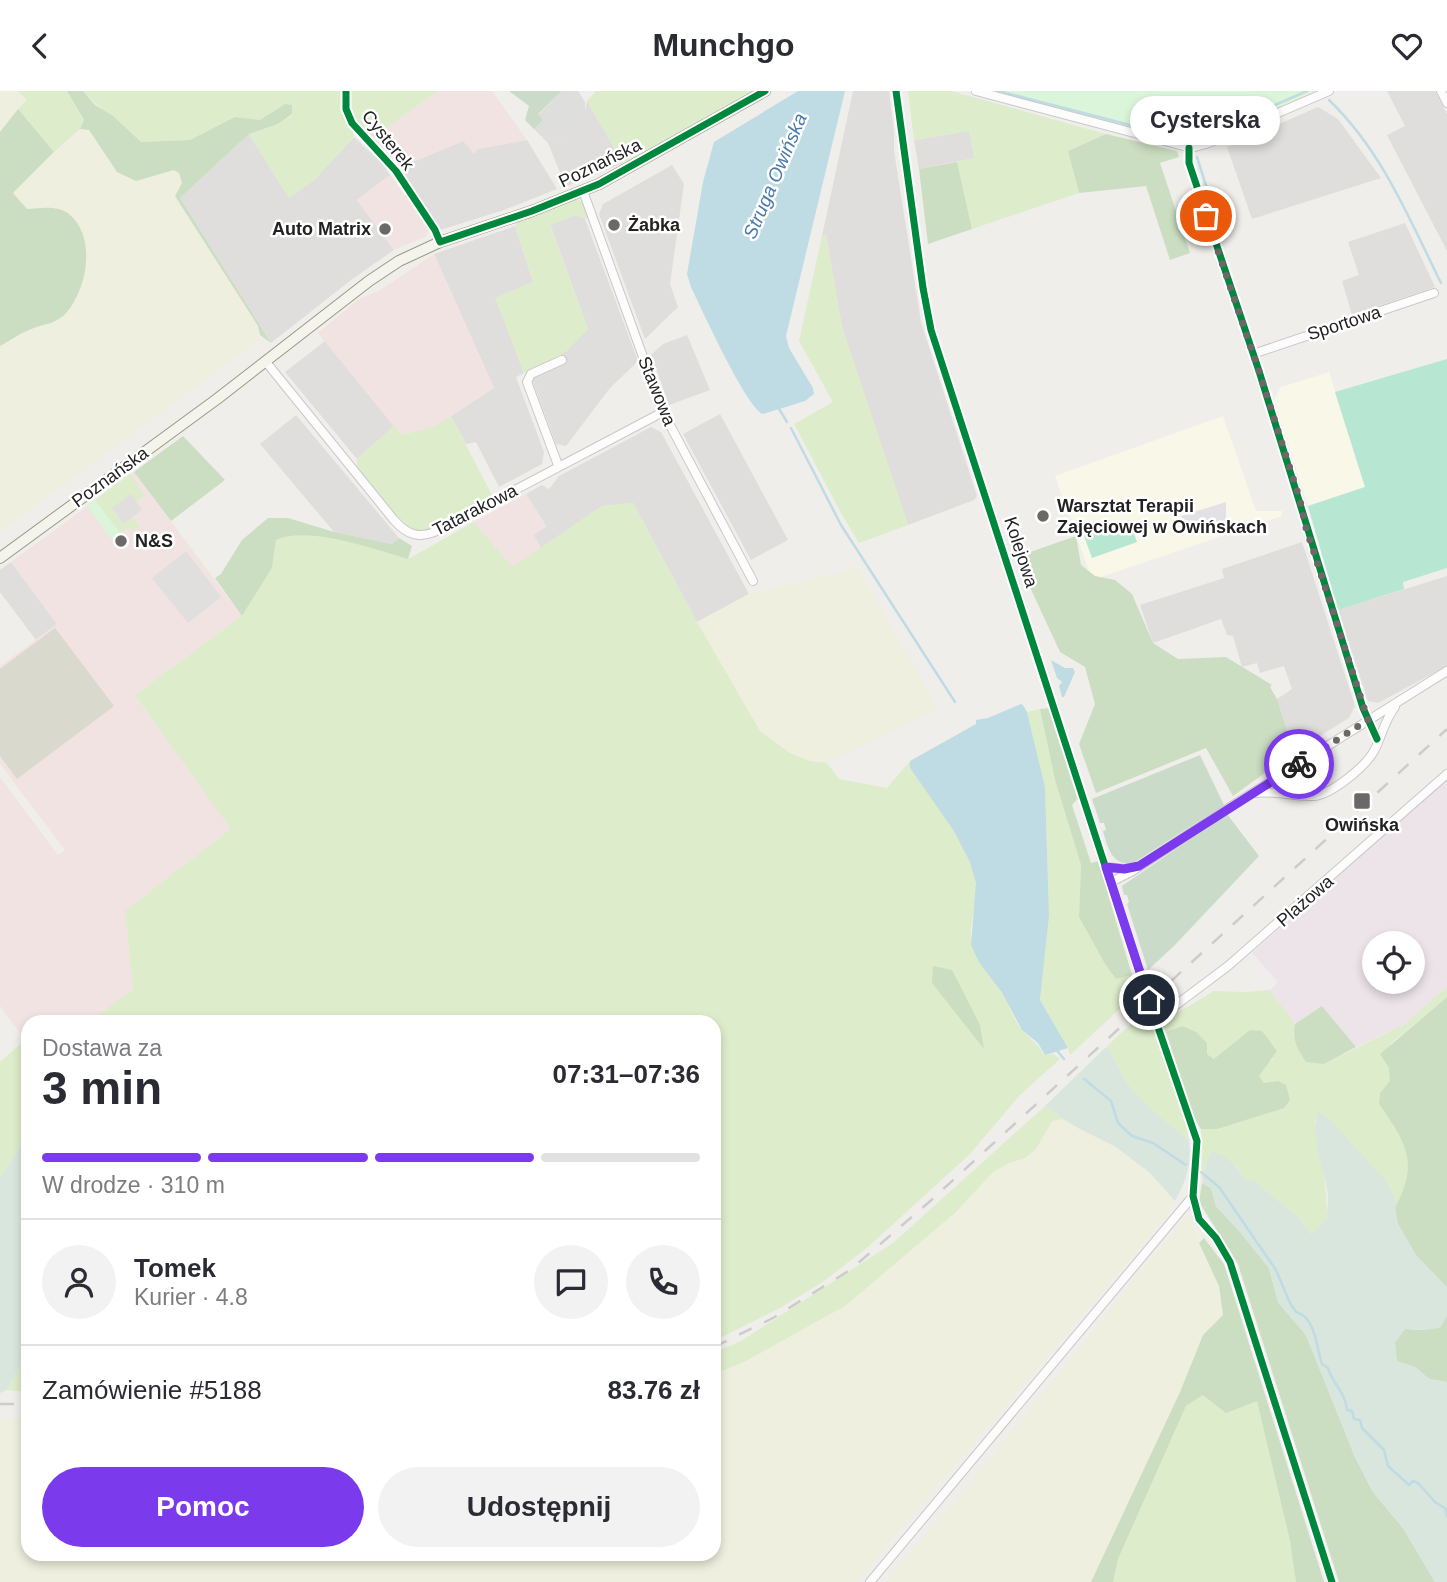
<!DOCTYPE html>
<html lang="pl">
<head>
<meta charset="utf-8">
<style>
	body { margin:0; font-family:Helvetica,sans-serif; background:#f2f2f3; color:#2b2b33; height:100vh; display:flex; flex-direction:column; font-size:26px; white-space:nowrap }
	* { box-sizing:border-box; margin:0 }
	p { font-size:23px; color:#7c7c81 }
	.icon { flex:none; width:38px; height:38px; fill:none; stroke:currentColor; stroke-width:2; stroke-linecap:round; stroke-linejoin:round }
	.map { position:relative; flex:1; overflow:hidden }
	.details { position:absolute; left:21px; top:924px; width:700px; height:546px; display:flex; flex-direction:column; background:#fff; border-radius:21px; box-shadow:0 4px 10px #0003 }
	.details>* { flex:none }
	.controls { position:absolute; left:1362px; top:840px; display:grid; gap:14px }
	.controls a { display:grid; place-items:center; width:63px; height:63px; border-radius:50%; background:#fff; box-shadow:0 4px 10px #0003; font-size:35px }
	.pin { position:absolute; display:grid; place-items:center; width:60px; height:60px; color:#fff; margin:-30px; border:4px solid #fff; border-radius:50%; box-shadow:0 2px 7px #0007 }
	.courier { position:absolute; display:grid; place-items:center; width:70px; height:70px; margin:-35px; border:5px solid #7c3aed; border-radius:50%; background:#fff; color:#222; box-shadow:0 2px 9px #0007 }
	.bubble { position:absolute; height:49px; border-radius:24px; background:#fff; box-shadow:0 4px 10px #0003; font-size:23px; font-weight:600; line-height:49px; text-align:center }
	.headline em { font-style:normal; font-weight:600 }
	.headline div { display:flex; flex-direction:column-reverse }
	.headline { display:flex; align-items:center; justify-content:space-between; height:119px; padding:0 21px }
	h1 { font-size:46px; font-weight:600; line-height:52px }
	.bar { display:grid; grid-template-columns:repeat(4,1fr); gap:10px 7px; align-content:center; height:84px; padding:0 21px }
	.bar i { height:9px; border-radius:5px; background:#e1e1e2 }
	.bar .on { background:#7c3aed }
	.bar p { grid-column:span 4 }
	.line { display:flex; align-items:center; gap:18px; padding:0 21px; border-top:2px solid #e1e1e2 }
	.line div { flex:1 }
	.round { display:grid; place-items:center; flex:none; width:74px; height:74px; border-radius:37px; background:#f2f2f3 }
	.action { display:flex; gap:14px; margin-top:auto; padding:14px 21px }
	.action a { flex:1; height:80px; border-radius:42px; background:#7c3aed; color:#fff; font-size:28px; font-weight:600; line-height:80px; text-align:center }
	.action a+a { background:#f2f2f3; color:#2b2b33 }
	header { display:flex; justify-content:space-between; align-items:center; height:91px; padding:0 21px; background:#fff; font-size:32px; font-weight:600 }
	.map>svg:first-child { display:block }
</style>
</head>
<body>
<header><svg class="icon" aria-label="back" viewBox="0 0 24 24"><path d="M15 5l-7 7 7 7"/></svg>Munchgo<svg class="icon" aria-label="heart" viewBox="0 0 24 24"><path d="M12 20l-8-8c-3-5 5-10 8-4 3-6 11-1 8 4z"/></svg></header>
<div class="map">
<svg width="1447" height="1491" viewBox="0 0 1447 1491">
	<rect width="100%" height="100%" fill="#f0eeeb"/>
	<path fill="#dfdedc" d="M853,0H889L894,40V60L921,231L977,405L974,409L908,434L842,237L826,144L822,145Z
		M1387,0H1435L1447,23V160L1387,44L1405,35Z
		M587,10L623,72L566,96L548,52L541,45L563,52L585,19Z
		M1318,16L1338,28L1381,87L1252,128L1227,56Z
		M969,40L975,67L919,78L914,49Z
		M249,43L289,107L314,89L354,46L382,72L390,84L357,109L394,159L351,189L271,252L180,107Z
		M527,49L557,98L504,119L440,139L398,77L463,50L477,58Z
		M672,74L684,93L670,193L678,216L645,248L599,123L603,113Z
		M576,124L585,128L638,270L610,297L566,355L556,353L531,286L563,272L560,264L588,238L550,133Z
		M1405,132L1435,196L1352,224L1342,190L1359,184L1348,151Z
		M515,135L533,191L496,207L524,282L516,286L544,361L542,373L499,396L476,351L466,353L451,325L494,297L434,163Z
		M687,244L710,299L669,314L651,264L663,253Z
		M325,250L394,335L357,368L285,281Z
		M720,323L788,449L751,469L683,343Z
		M296,324L399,447L392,453L334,441L260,353Z
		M651,336L661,341L749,503L697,531L633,412L602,415L541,457L533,444L546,435L526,403L542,394L549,398L559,385Z
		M1302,451L1355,615L1349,627L1294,661L1277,608L1292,598L1284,575L1260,582L1257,572L1242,576L1233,545L1227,544L1221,528L1153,552L1140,514L1224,487L1222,478Z
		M11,471L57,533L36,549L0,501V479Z
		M1447,485V575L1378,612L1368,610L1338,519Z"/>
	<path fill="#f1e3e1" d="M438,0H492L527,49L478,58L474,63L463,50L398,77L372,47Z
		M390,84L429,138L427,145L394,159L357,109Z
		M434,163L494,297L435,335L401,344L318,242L359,208L380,199Z
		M134,381L242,525L135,604L232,738L125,820L133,898L89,931H28V953L0,915V686L58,764L65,759L0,673V575L57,533L11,471Z
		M526,403L546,436L534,444L541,457L512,477L474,431Z"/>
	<path fill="#ede4e9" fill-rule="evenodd" d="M1447,686V895L1405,933L1356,956L1322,915L1295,933L1270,899L1278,891L1252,862ZM1374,852H1412V891H1374Z"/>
	<path fill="#f8f7e8" d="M1329,281L1365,396L1308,415L1274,310L1281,296Z
		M1223,325L1256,420H1282V425L1092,489L1055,385Z"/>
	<path fill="#dededc" d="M562,0H578L585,11V19L570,48L563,52L541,45L534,38L543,29L538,24Z"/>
	<path fill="#d9d9cd" d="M55,537L114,615L17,688L0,665V578Z"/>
	<path fill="#efefdf" d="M0,0H17L27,9L0,41Z
		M80,38L88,39L117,81L136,90L174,79L179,82L182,92L175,105L258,235L260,244L256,251L0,441V255L32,238L58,230L67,221L48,116L27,118L13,102Z
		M858,477L938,618L827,672L809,670L790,662L760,640L697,531L749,503Z
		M1062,1028L1116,1056L1150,1082L1175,1110L1166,1126L871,1473L858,1491H0V1328H28V1463H714V1283L744,1271L845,1215L955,1122L993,1081L1009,1072L1025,1067L1036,1058L1052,1030Z
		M1188,1122L1219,1195L1223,1224L1203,1244L1180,1301L1091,1491H885L984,1375Z"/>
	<path fill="#ddeccb" d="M17,0H67L84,30L80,38L54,61L18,18L27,9Z
		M83,0H343L354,46L314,89L289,107L249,43L278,33L292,24V14L285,13L260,29L235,26L190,49L141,51C122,34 100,19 83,0Z
		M349,0H438L372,47C354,37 347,20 349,0Z
		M596,0H753L623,72L587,10Z
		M908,0H951L1106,43L1068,60L1079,102L972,138L957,71L974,67L969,40L914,49Z
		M576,108L585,112L589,127L585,128L576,124L550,134L588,238L566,261L524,282L495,207L533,191L515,135L518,129Z
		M826,143L842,237L908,434L859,452L841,422L794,333L833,311L799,250L822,145Z
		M451,325L493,406C476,415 430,447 412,440C399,435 368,390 357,377V368L394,335L402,344L435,335Z
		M130,383L145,404L136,411L131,404L112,418L123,433L132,427L140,436L134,440L129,436L112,449L87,415Z
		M633,412L697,531L760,640L790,662L809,670L827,672L839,688L887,697L910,670V677C930,706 974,758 976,794C978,812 966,843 973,857C980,874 992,887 1002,903C1009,914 1014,930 1023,940C1031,949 1039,953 1044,964L1053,963L1060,968L1020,1004L970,1063L868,1156L824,1190L782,1216L714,1250V931H89L133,898L125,820L231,738L135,604L242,525L272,477L276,449C314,433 370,457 408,468L474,431L512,476L602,415Z
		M1040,618L1055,689L1081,774L1079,826L1105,873L1116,888L1132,884L1138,901L1070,964L1068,957L1040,909L1049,825L1045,696L1027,621Z
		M1447,895V906L1390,953V991L1380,1002L1379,1013C1406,1052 1420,1072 1394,1118V1107L1331,1030L1315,1029C1319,1062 1328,1095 1327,1129L1311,1143L1298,1126L1253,1089H1245L1237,1076L1207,1071L1202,1092L1201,1038H1217L1278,990L1264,992L1259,985L1264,975L1273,968L1250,939L1215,968L1207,963L1182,935L1166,941L1162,931L1214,900L1246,901L1270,899L1295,933L1293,944L1324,973L1405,933Z
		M1147,918L1187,1038L1189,1050C1170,1034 1148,1018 1132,998C1121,985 1117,969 1106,956Z
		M25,949L28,953V1043L0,1086V971Z
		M1045,1015L1078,1037L1062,1028L1052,1030L1036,1058L1025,1067L1009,1072L993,1081L955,1122L845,1215L744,1271L714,1283V1262L741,1250L893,1152Z
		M28,1259V1301L7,1299Z
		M1203,1304L1257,1310L1290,1450L1296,1491H1113L1118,1468L1186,1315Z"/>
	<path fill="#cbdec1" d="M67,0H83L95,14L113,25L141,51L190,49L235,26L260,29L285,13L292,14V23L278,33L249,43L180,107L271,252L260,244L258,235L175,105L182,92L179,82L174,79L136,90L117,81L89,39L80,38L84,29Z
		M18,18L54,61L13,102L27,118C40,117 58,114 69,123C97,146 87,197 67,221C58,232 46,233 34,237C22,241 11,249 0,255V41Z
		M1106,43L1177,60L1179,66L1160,72L1190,162L1170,169L1146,95L1079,102L1068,60Z
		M957,71L972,138L928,153L919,78Z
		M183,345L225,389L171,430L134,381Z
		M268,427H288L334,441L392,453L399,447L412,455L408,468C373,458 310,434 276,449L272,477L242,525L215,487L221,483L242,449Z
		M1076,445L1081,474L1095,485L1115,489L1132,503L1153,552L1178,568L1226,566L1272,594L1270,596L1277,608L1294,661L1233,705L1206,657L1096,702L1079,653L1095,613L1085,576L1060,561L1016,466Z
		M1050,617L1080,705L1072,714L1091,772L1098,770L1132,884L1116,888L1105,873L1079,826L1081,774L1055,689L1040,618Z
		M933,875L952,879L980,934L984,958L932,892Z
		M1447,906V1198L1416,1165L1398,1133L1394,1118C1420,1072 1406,1052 1379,1013L1380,1002L1390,990L1389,977L1380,963Z
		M1322,915L1356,956L1324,973L1306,971C1297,958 1292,948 1295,933Z
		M1182,935L1196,941L1207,952V963L1214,968L1250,939L1262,940L1277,960L1259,985L1264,992L1278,990L1286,994L1290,1009L1284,1017L1217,1038H1201L1193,1026L1166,941Z
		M1202,1092L1211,1097L1216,1115L1241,1142L1269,1177L1278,1211L1306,1244L1355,1366L1373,1401L1403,1437L1435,1491H1339L1238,1173L1199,1111Z
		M1204,1147L1224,1173L1324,1491H1296L1290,1450L1257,1310L1226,1322L1203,1304L1186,1315L1118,1468L1113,1491H1091L1180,1301L1203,1244L1223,1224L1219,1195L1199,1152Z
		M1447,1225V1291L1429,1288L1415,1276L1396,1270L1395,1251L1405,1238L1424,1239Z"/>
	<path fill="#d9e6de" d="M1106,956C1117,969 1121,985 1132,998C1148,1018 1170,1033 1189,1050C1192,1073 1186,1090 1175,1110L1150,1082L1116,1056L1078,1037L1045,1015Z
		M1319,1021L1331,1030L1387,1091L1394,1107L1398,1133L1416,1164L1447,1196V1225L1440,1237L1424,1239L1405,1238L1395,1251L1397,1270L1415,1276L1429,1288L1447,1291V1491H1435L1403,1437L1373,1401L1355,1366L1306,1244L1278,1211L1269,1177L1241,1142L1216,1115L1211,1097L1202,1092L1207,1071L1212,1060C1228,1066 1237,1075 1245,1089H1253L1298,1126L1311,1143L1327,1128C1327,1121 1328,1113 1328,1105C1326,1082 1308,1043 1319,1021Z
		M28,1043V1259L7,1299L0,1302V1086Z"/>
	<path fill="#cadbca" d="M509,0H562L538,23L543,29L534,38L525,29L529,15Z
		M1200,664L1224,714L1135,771C1113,777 1108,758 1103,740L1106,739L1104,732H1100L1092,708Z
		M1227,723L1259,765L1174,855L1148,879L1127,813L1129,811L1127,804H1124L1122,795Z"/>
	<path fill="#daf5da" d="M990,0H1315L1191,54Z
		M95,409L120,442L112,449L87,415Z"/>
	<path fill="#b7e6d2" d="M1447,268V477L1403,491L1404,498L1338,519L1308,415L1365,396L1335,301Z
		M1129,429L1137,451L1092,467L1084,445Z"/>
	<path fill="#e0dfde" d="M131,403L142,419L123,433L112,417Z
		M186,460L221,506L188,532L152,487Z"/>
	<path fill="#e2e1e5" d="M1226,411V428L1214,440L1199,441L1187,435L1181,425Z"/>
	<path fill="#bfdbe3" d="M798,0H845L786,245L789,257L813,297L814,303L805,310L763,323C747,318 701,217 691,196L687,183L703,91L714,51Z
		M1051,569L1065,577H1073L1075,581L1064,606H1062L1059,595L1062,591L1057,587Z
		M1021,613L1023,614L1027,621L1045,696L1049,825L1040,909L1068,957L1045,964L1038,952L1022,939L1002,902L979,871L971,854L976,792L970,771L954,740L910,677V670L976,633V629L988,627Z"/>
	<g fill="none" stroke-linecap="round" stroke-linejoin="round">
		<path stroke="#bfdbe3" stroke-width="2.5" d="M998,0L1192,50L1307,0
			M1329,9C1382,60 1409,127 1441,192
			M1197,66L1221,142
			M778,316L787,331
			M791,337L841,434L955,611
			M1055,957L1064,968
			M1084,988L1111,1010L1118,1032L1132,1045L1153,1052L1186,1074
			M1201,1081L1219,1096L1276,1179L1290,1212L1296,1221C1316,1226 1316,1256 1322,1273L1328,1277C1332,1292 1346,1302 1347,1319L1352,1320L1354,1328L1360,1329L1362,1337L1384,1359L1388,1375L1409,1394L1413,1390L1418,1392L1435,1411L1446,1418L1447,1425"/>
		<g stroke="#c9c8c7" stroke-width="10">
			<path id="minor" d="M346,0V18L352,32L396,80L435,139L440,151
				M976,0L1191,57L1206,53L1329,0
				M1441,0L1447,12
				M1189,57V72L1259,280L1363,617L1377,648
				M583,100L663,321L753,490
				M1253,263L1434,202
				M266,271L394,429C408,445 420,448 439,439L663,321
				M558,374L527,291L531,283L562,269
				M1254,702C1274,699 1293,706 1314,705C1332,703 1365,676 1374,660C1382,645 1384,630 1395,616
				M1106,776L1124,778L1136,776
				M1111,791L1131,781L1227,718L1447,580
				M1154,922L1172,917L1228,875L1447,683
				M870,1491L1193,1105L1197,1050L1149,910L931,239L923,197L896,0"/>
		</g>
		<g stroke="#999a82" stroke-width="12">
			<path id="secondary" d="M0,467L217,308L369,190L399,170L440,151L532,120L599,93L765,0"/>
		</g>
		<use href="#minor" stroke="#fdfcfc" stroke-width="8"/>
		<use href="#secondary" stroke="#f4f4ed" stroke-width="10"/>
		<path stroke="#ccc" stroke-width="2.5" stroke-dasharray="14 14" stroke-linecap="butt" d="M714,1256L773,1227L850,1179L928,1112L1447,638
			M0,1313H28"/>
		<g stroke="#fff" stroke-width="11">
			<path id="cycleway" d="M346,0V18L352,32L396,80L435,139L440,151L532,120L599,93L765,0
				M896,0L923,197L931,239L1149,910L1197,1050L1193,1105L1199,1128L1216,1147L1230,1171L1332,1491
				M1189,57V72L1259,280L1363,617L1377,648"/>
		</g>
		<use href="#cycleway" stroke="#00873e" stroke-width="7"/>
	</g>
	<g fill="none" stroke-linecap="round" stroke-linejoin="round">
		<path stroke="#6a6968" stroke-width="7" stroke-dasharray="0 12.6" d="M1206,125L1259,280L1300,409L1306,437L1368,629L1299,673"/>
		<path stroke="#7c3aed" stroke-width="9" d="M1149,909L1106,776L1124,778L1139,775L1299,673"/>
	</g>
	<g fill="#6a6968" stroke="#fff" stroke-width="2.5">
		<circle cx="614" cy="134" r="7"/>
		<circle cx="385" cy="138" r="7"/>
		<circle cx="1043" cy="425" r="7"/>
		<circle cx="121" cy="450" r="7"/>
		<rect x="1353" y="701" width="18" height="18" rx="3.5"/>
	</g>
	<g text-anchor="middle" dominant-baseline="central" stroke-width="5" stroke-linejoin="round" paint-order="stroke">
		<g font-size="18" fill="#222" stroke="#fff">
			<text transform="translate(388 49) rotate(51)">Cysterek</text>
			<text transform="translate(600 72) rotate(-26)">Poznańska</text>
			<text transform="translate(1344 232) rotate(-18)">Sportowa</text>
			<text transform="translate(657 300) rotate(68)">Stawowa</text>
			<text transform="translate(110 386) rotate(-36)">Poznańska</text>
			<text transform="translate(475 419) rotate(-27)">Tatarakowa</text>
			<text transform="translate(1021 461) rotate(72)">Kolejowa</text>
			<text transform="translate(1305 810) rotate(-41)">Plażowa</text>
		</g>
		<g font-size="18" font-weight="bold" fill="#222" stroke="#fff" text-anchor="start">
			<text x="628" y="134">Żabka</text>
			<text x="371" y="138" text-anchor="end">Auto Matrix</text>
			<text x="1057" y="415">Warsztat Terapii<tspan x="1057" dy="21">Zajęciowej w Owińskach</tspan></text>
			<text x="135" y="450">N&amp;S</text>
			<text x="1362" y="734" text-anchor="middle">Owińska</text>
		</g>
		<g font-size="19" font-style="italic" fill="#4a7aab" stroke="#fff">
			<text transform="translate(775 85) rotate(-67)">Struga Owińska</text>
		</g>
	</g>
</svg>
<div class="controls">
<a><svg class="icon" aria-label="locate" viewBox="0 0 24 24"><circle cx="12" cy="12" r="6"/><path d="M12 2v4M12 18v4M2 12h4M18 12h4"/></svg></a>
</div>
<div class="pin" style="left:1206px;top:125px;background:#ea580c"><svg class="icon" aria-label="bag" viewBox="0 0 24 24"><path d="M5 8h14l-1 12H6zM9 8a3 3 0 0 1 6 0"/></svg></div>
<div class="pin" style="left:1149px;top:909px;background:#1f2937"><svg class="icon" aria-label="home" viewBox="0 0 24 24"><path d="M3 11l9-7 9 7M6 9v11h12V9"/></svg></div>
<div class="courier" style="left:1299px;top:673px"><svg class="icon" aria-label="bike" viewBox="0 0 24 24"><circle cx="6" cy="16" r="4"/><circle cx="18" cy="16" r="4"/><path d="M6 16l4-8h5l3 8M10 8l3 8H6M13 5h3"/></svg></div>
<div class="bubble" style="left:1130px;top:5px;width:150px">Cysterska</div>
<section class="details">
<div class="headline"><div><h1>3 min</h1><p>Dostawa za</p></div><em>07:31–07:36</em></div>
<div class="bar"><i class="on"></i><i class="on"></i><i class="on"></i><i></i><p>W drodze · 310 m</p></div>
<div class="line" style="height:126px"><a class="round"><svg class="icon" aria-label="person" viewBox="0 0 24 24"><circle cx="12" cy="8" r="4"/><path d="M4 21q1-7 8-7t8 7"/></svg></a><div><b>Tomek</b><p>Kurier · 4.8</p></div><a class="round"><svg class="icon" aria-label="chat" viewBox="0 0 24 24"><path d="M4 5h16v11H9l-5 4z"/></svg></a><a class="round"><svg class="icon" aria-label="phone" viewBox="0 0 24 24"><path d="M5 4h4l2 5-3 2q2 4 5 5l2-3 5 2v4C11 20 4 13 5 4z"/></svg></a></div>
<div class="line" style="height:91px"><div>Zamówienie #5188</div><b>83.76 zł</b></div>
<div class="action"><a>Pomoc</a><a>Udostępnij</a></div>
</section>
</div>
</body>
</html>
